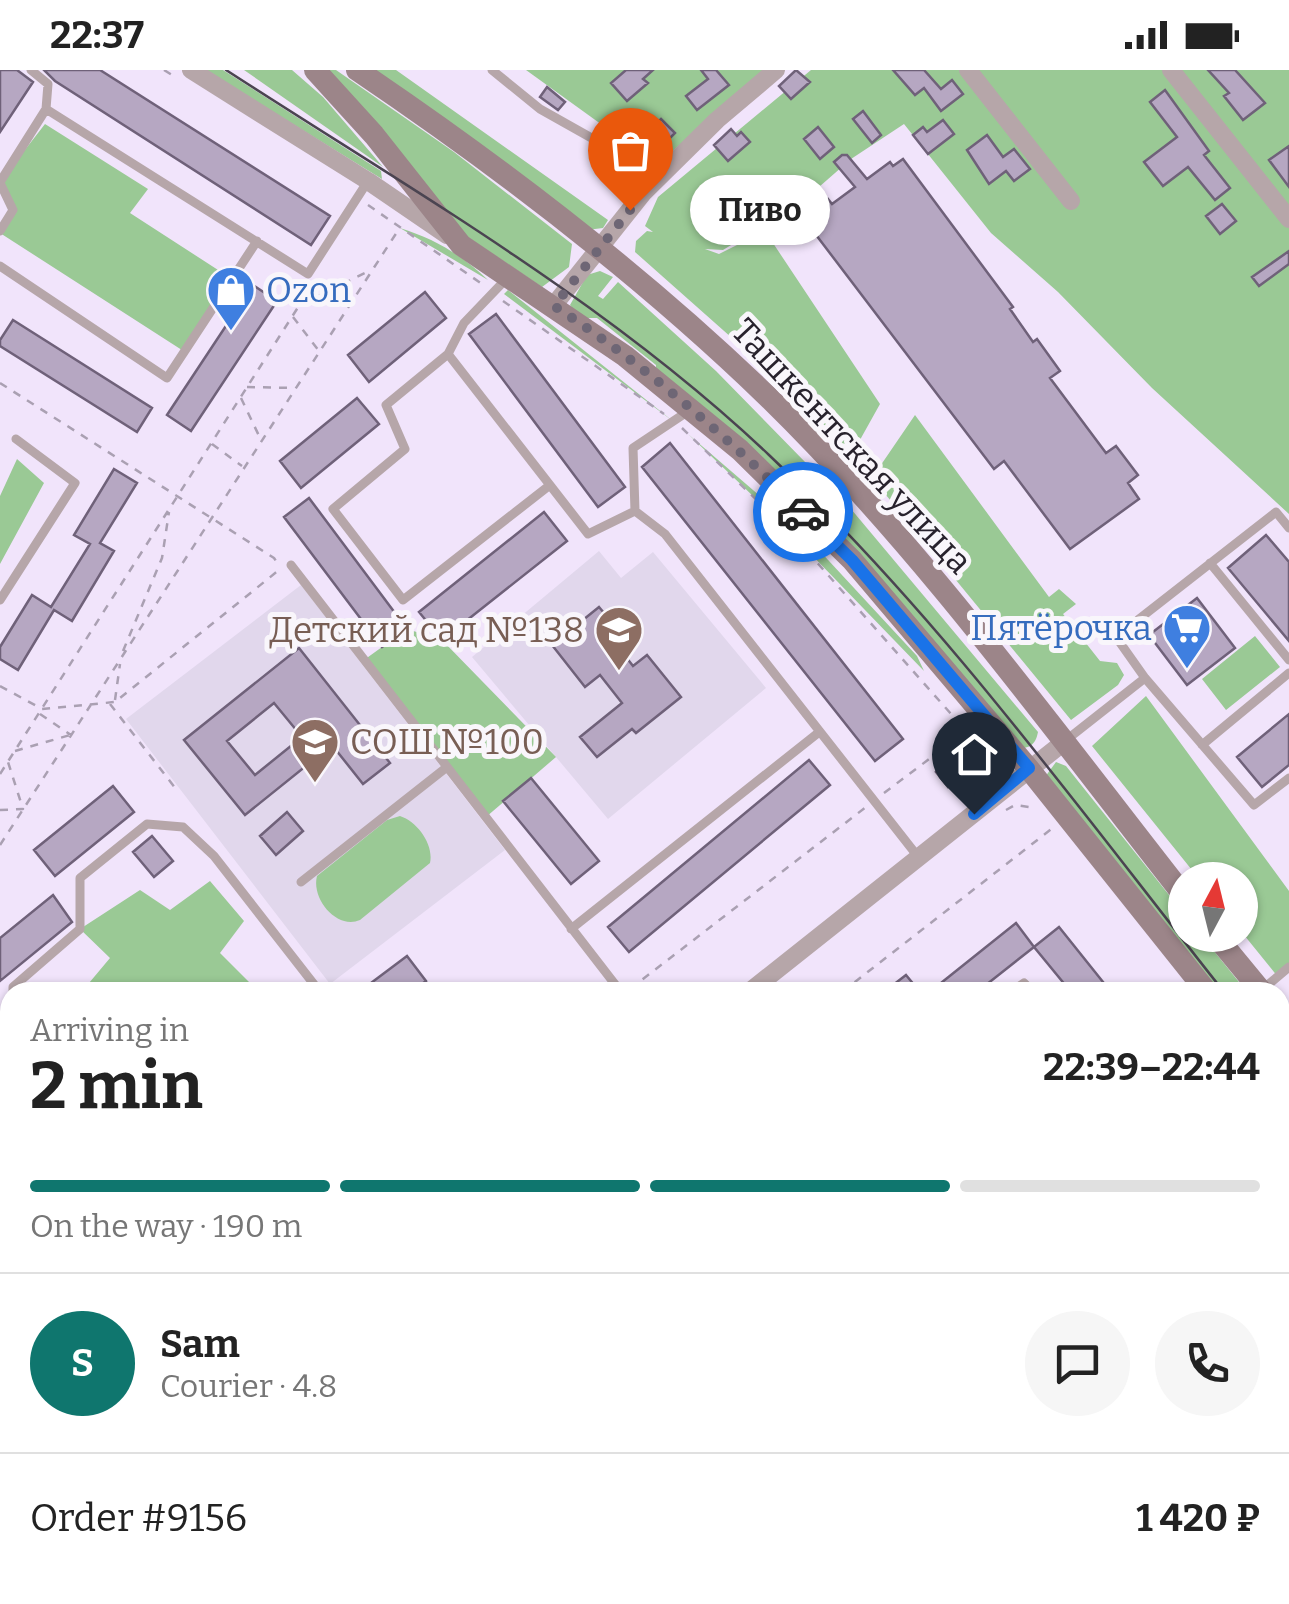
<!DOCTYPE html>
<html lang="en">
<head>
<meta charset="utf-8">
<style>
	body { margin:0; font-family:Bitter,serif; background:#f6f6f6; color:#222; height:100vh; display:flex; flex-direction:column; font-size:38px; white-space:nowrap }
	* { box-sizing:border-box; margin:0 }
	p { font-size:32px; color:#767676 }
	.icon { flex:none; width:55px; height:55px; fill:none; stroke:currentColor; stroke-width:2; stroke-linecap:round; stroke-linejoin:round }
	.map { position:relative; flex:1; overflow:hidden }
	.sheet { position:absolute; left:0px; top:912px; width:1290px; height:622px; display:flex; flex-direction:column; background:#fff; border-radius:30px 30px 0 0; box-shadow:0 2px 8px #0004 }
	.sheet>* { flex:none }
	.needle { width:65px; rotate:7deg }
	.controls { position:absolute; left:1168px; top:792px; display:grid; gap:20px }
	.controls a { display:grid; place-items:center; width:90px; height:90px; border-radius:50%; background:#fff; box-shadow:0 2px 8px #0004; font-size:50px }
	.pin { position:absolute; display:grid; place-items:center; width:85px; height:85px; color:#fff; margin:-102px -42px; border-radius:50% 50% 50% 0; rotate:-45deg; box-shadow:0 0 10px #0007 }
	.pin .icon { rotate:45deg }
	.courier { position:absolute; display:grid; place-items:center; width:100px; height:100px; margin:-50px; border:8px solid #1a73e8; border-radius:50%; background:#fff; color:#222; box-shadow:0 2px 12px #0007 }
	.bubble { position:absolute; height:70px; border-radius:35px; background:#fff; box-shadow:0 2px 8px #0004; font-size:32px; font-weight:700; line-height:70px; text-align:center }
	.summary em { font-style:normal; font-weight:700 }
	.summary div { display:flex; flex-direction:column-reverse }
	.summary { display:flex; align-items:center; justify-content:space-between; height:170px; padding:0 30px }
	h1 { font-size:65px; font-weight:700; line-height:75px }
	.bar { display:grid; grid-template-columns:repeat(4,1fr); gap:15px 10px; align-content:center; height:120px; padding:0 30px }
	.bar i { height:12px; border-radius:8px; background:#e0e0e0 }
	.bar .selected { background:#0f766e }
	.bar p { grid-column:span 4 }
	.line { display:flex; align-items:center; gap:25px; padding:0 30px; border-top:2px solid #e0e0e0 }
	.line div { flex:1 }
	.round { display:grid; place-items:center; flex:none; width:105px; height:105px; border-radius:52px; background:#f6f6f6 }
	.status { display:flex; justify-content:space-between; align-items:center; height:70px; padding:0 50px; background:#fff; direction:ltr }
	.status svg { height:28px; fill:currentColor }
	.map>svg:first-child { display:block }
</style>
</head>
<body>
<div class="status"><b>22:37</b><svg viewBox="0 0 49 12"><path d="M0 12V9h3v3zM5 12V6h3v6zM10 12V3h3v9zM15 12V0h3v12zM26 1h20v11H26zM47 4h2v5h-2z"/></svg></div>
<div class="map">
<svg width="1289" height="1534" viewBox="0 0 1289 1534">
	<rect width="100%" height="100%" fill="#f1e4fb"/>
	<path fill="#e1d7ec" d="M599,481L621,508L653,482L766,618L608,749L472,587Z
		M301,515L505,780L330,914L126,649Z"/>
	<path fill="#9ac995" d="M205,0H223L381,101L382,109Z
		M244,0H292L323,27L383,97Z
		M326,0H336L454,82L572,174L569,197L542,217L463,164Z
		M375,0H396L608,150L603,158L587,160Z
		M526,0H770L675,79L659,96Z
		M811,0H1289V444L1152,318L1058,222L991,163L904,54L851,89L803,131L723,180L705,179L719,184L765,161L880,334L851,386L741,276L635,182L636,171L647,161L653,162L645,156L658,127Z
		M45,54L148,119L130,143L232,209L185,282L0,163L13,140L0,112Z
		M400,158C435,169 462,185 488,210Z
		M600,201L613,207L598,226L603,229L618,212L716,301L851,439L1038,662C1035,678 1027,678 1013,679L895,533L656,305V295L597,248H579L570,235L587,205Z
		M508,220L674,352L504,224Z
		M915,345L1049,527L1059,519L1076,534L1063,544L1100,591L1117,593L1124,605L1118,615L1071,650L872,408Z
		M688,364L804,464L917,586L924,601L776,448Z
		M17,389L44,413L0,494V426Z
		M407,559L442,570L556,687L486,747L364,590Z
		M1255,566L1280,597L1226,640L1202,609Z
		M1146,626L1289,821V897L1278,907L1240,860V810H1200L1092,676Z
		M959,665L979,684L970,712L942,678Z
		M1056,692L1066,696L1185,845V865H1201L1247,922H1213L1045,707Z
		M400,746C418,752 434,775 430,793L360,850C337,860 311,829 317,806L387,750Z
		M210,811L244,851L220,883L259,922H87L84,919L110,888L80,859L140,820L170,840Z
		M496,1525H560L549,1534H503Z"/>
	<path fill="#b6a7c2" stroke="#6f6179" stroke-width="2.5" fill-rule="evenodd" d="M0,0H17L33,12L0,62Z
		M44,0H100L330,146L311,175L55,11Z
		M626,0H653L643,9L648,13L627,31L611,13Z
		M701,0H716L729,15L697,40L686,26L708,9Z
		M796,0L810,12L791,29L779,16Z
		M893,0H924L941,19L952,10L963,24L941,41L924,18L915,25Z
		M1208,0H1235L1265,33L1243,50L1224,26L1229,23Z
		M547,17L565,32L558,40L540,27Z
		M1165,20L1209,81L1204,85L1230,118L1215,130L1188,97L1163,116L1144,92L1177,67L1150,32Z
		M863,41L881,65L872,73L853,49Z
		M661,49L675,63L655,83L641,69Z
		M943,50L954,64L928,84L913,65L923,57L927,62Z
		M818,57L834,77L820,89L804,69Z
		M731,59L737,66L741,62L750,72L728,91L714,75Z
		M987,65L1003,87L1014,79L1030,99L1014,111L1006,101L989,114L967,80Z
		M1289,76V117L1269,90Z
		M842,85H847L867,109L890,92L893,96L903,89L1013,237L1010,239L1033,272L1037,269L1060,301L1050,308L1106,383L1116,376L1138,405L1128,413L1139,429L1070,479L1004,391L994,399L807,153L820,144L816,138L828,129L832,134L855,117L834,92Z
		M1222,134L1236,151L1220,164L1206,146Z
		M1289,181V194L1259,216L1252,207Z
		M253,215L277,231L191,361L167,345Z
		M425,222L446,248L369,312L348,285Z
		M496,244L625,417L598,437L469,264Z
		M13,250L152,338L137,362L0,276V270Z
		M357,328L379,354L301,418L280,391Z
		M670,373L903,669L875,691L642,397Z
		M114,399L137,413L100,473L114,481L72,551L54,540L18,600L0,589V577L32,525L51,537L90,474L74,465Z
		M309,428L407,559L382,577L284,447Z
		M544,442L567,471L442,570L419,542Z
		M1266,465L1289,492V571L1228,498Z
		M1197,528L1235,578L1187,615L1149,565Z
		M599,537L620,562L612,569L633,596L647,585L681,627L636,663L632,659L597,687L580,667L622,633L600,605L585,617L552,575Z
		M299,578L390,693L363,714L332,675L245,745L184,670ZM274,633L302,667L255,705L227,671Z
		M1289,644V695L1262,717L1237,687Z
		M809,690L830,715L629,882L608,857Z
		M950,691L962,706L948,717L936,702Z
		M531,708L599,791L571,814L503,731Z
		M113,716L134,742L55,806L34,780Z
		M287,742L303,761L276,785L260,766Z
		M152,766L173,791L154,807L133,782Z
		M53,825L72,852L0,911V868Z
		M1016,853L1034,877L1059,857L1111,922H1071L1034,877L977,922H948L941,913Z
		M407,886L426,911L411,922H359Z
		M906,905L920,922H884Z"/>
	<g fill="none" stroke-linecap="round" stroke-linejoin="round">
		<path stroke="#aaa0b2" stroke-width="2.5" stroke-dasharray="8 8" stroke-linecap="butt" d="M164,0L177,8
			M368,135L485,216
			M503,231L664,344
			M300,235L369,201
			M293,247L319,281
			M0,313L274,488L280,497
			M247,317L294,318
			M241,328L261,370
			M682,358L790,462L967,662L976,666
			M212,374L242,396
			M123,581L162,488L169,442
			M0,616L42,639L115,632L279,500
			M115,630L120,594
			M110,634L176,719
			M40,644L71,665
			M15,681L70,665
			M0,704L311,217
			M979,717L991,684
			M884,723L965,662
			M0,740L23,739L8,692
			M1006,740L1015,735L1036,738
			M0,775L399,159
			M630,919L866,737
			M842,922L1054,757
			M1280,1213L1289,1206
			M0,1254L10,1255
			M0,1271L10,1284
			M1280,1355L1289,1348
			M1280,1505L1289,1511
			M98,1534L102,1525
			M873,1534L884,1525
			M1058,1534L1069,1525"/>
		<path stroke="#b6a6a9" stroke-width="9" d="M31,0L48,14L46,39
			M492,0L540,39L604,75L644,122
			M0,112L46,39L308,204L368,111
			M0,113L13,140L0,161
			M0,196L167,308L257,171
			M508,207L464,253L448,284L386,335L405,379L333,439L403,530L550,415
			M448,284L588,464L635,441L665,464L919,788
			M635,441L633,378L690,340
			M1289,458L1276,442L1116,567L1145,608L1254,735L1289,708
			M1210,493L1289,590
			M291,495L621,922
			M0,530L75,413L16,369
			M1065,671L1145,608
			M1202,675L1289,603
			M301,812L447,697
			M571,859L818,663
			M1263,919L1289,897
			M13,922V917L80,859V808L147,754L183,757L214,786L320,922
			M1011,922L1024,913L1033,922
			M0,975L10,966
			M0,1083L10,1095
			M1280,1121L1289,1114
			M1280,1457L1289,1450
			M170,1525L175,1532
			M262,1525L269,1534
			M390,1525L398,1534
			M803,1525L810,1534
			M1210,1525L1218,1534
			M761,1534L773,1525"/>
		<path stroke="#b6a6a9" stroke-width="18" d="M191,0L368,111L447,165
			M968,0L1071,131
			M1171,0L1289,149
			M554,235L644,122L717,50L776,0
			M749,922L1064,672
			M1280,1289L1289,1282
			M972,1534L983,1525"/>
		<path stroke="#9c8589" stroke-width="22" d="M315,0L374,65L461,175L625,286L740,380L852,490L1029,699L1207,922
			M357,0C502,98 641,204 767,326C920,475 1053,659 1185,827
			M1215,865L1262,922
			M1280,945L1289,956
			M1280,1015L1289,1027
			M0,1374L10,1386
			M0,1433L10,1426
			M0,1492L10,1499
			M41,1534L44,1525"/>
		<path stroke="#4b4451" stroke-width="2.5" d="M226,0C411,120 608,232 769,385C940,546 1079,739 1224,922
			M1280,993L1289,1004"/>
	</g>
	<g fill="none" stroke-linecap="round" stroke-linejoin="round">
		<path stroke="#6e6675" stroke-width="10" stroke-dasharray="0 18" d="M630,140L554,236C644,294 727,367 803,442"/>
		<path stroke="#1a73e8" stroke-width="12" d="M803,442L852,490L1029,698L974,744"/>
	</g>
	<defs>
		<g id="shop-pin" transform="scale(2.5)"><path d="M0 17L-7.5 6A9.5 9.5 0 1 1 7.5 6Z" fill="#3f7fe0" stroke="#f9f6fb"/><path d="M-5-2.5h2.3a2.7 3.5 0 0 1 5.4 0H5L5.5 6h-11ZM-1.5-2.5h3a1.5 2.3 0 0 0-3 0Z" fill="#fff"/></g>
		<g id="supermarket-pin" transform="scale(2.5)"><path d="M0 17L-7.5 6A9.5 9.5 0 1 1 7.5 6Z" fill="#3f7fe0" stroke="#f9f6fb"/><path d="M-6-5.5h2.5l.6 2H6L4.5 2H-2.5L-4.4-4H-6ZM-1.5 3.2a1.3 1.3 0 1 0 .1 0ZM3 3.2a1.3 1.3 0 1 0 .1 0Z" fill="#fff"/></g>
		<g id="school-pin" transform="scale(2.5)"><path d="M0 17L-7.5 6A9.5 9.5 0 1 1 7.5 6Z" fill="#8d6e63" stroke="#f9f6fb"/><path d="M0-5L7-2L0 1L-7-2ZM-4 1L0 2.5L4 1V4Q0 6-4 4Z" fill="#fff"/></g>
	</defs>
	<g fill-rule="evenodd">
		<use href="#shop-pin" x="231" y="220"/>
		<use href="#supermarket-pin" x="1187" y="558"/>
		<use href="#school-pin" x="619" y="560"/>
		<use href="#school-pin" x="315" y="672"/>
	</g>
	<g text-anchor="middle" dominant-baseline="central" stroke-width="10" stroke-linejoin="round" paint-order="stroke">
		<g font-size="35" fill="#366cbe" stroke="#f9f6fb" text-anchor="start">
			<text x="266" y="220">Ozon</text>
			<text x="1152" y="558" text-anchor="end">Пятёрочка</text>
		</g>
		<g font-size="35" fill="#28222d" stroke="#f9f6fb">
			<text transform="translate(852 376) rotate(47)">Ташкентская улица</text>
		</g>
		<g font-size="35" fill="#785e54" stroke="#f9f6fb" text-anchor="end">
			<text x="584" y="560">Детский сад №138</text>
			<text x="350" y="672" text-anchor="start">СОШ №100</text>
		</g>
	</g>
</svg>
<div class="controls">
<a><svg class="needle" viewBox="-14 -14 28 28"><path d="M0-13l5 13h-10z" fill="#e53935"/><path d="M0 13l5-13h-10z" fill="#767676"/></svg></a>
</div>
<div class="pin" style="left:630px;top:140px;background:#ea580c"><svg class="icon" aria-label="bag" viewBox="0 0 24 24"><path d="M5 8h14l-1 12H6zM9 8a3 3 0 0 1 6 0"/></svg></div>
<div class="pin" style="left:974px;top:744px;background:#1f2937"><svg class="icon" aria-label="home" viewBox="0 0 24 24"><path d="M3 11l9-7 9 7M6 9v11h12V9"/></svg></div>
<div class="courier" style="left:803px;top:442px"><svg class="icon" aria-label="car" viewBox="0 0 24 24"><path d="M5 17H2v-5l4-1 3-4h7l3 4 3 1v5h-3M9 17h6M6 11h13"/><circle cx="7" cy="17" r="2"/><circle cx="17" cy="17" r="2"/></svg></div>
<div class="bubble" style="left:690px;top:105px;width:140px">Пиво</div>
<section class="sheet">
<div class="summary"><div><h1>2 min</h1><p>Arriving in</p></div><em>22:39–22:44</em></div>
<div class="bar"><i class="selected"></i><i class="selected"></i><i class="selected"></i><i></i><p>On the way · 190 m</p></div>
<div class="line" style="height:180px"><b class="round" style="background:#0f766e;color:#fff">S</b><div><b>Sam</b><p>Courier · 4.8</p></div><a class="round"><svg class="icon" aria-label="chat" viewBox="0 0 24 24"><path d="M4 5h16v11H9l-5 4z"/></svg></a><a class="round"><svg class="icon" aria-label="phone" viewBox="0 0 24 24"><path d="M5 4h4l2 5-3 2q2 4 5 5l2-3 5 2v4C11 20 4 13 5 4z"/></svg></a></div>
<div class="line" style="height:130px"><div>Order #9156</div><b>1 420 ₽</b></div>
</section>
</div>
</body>
</html>
